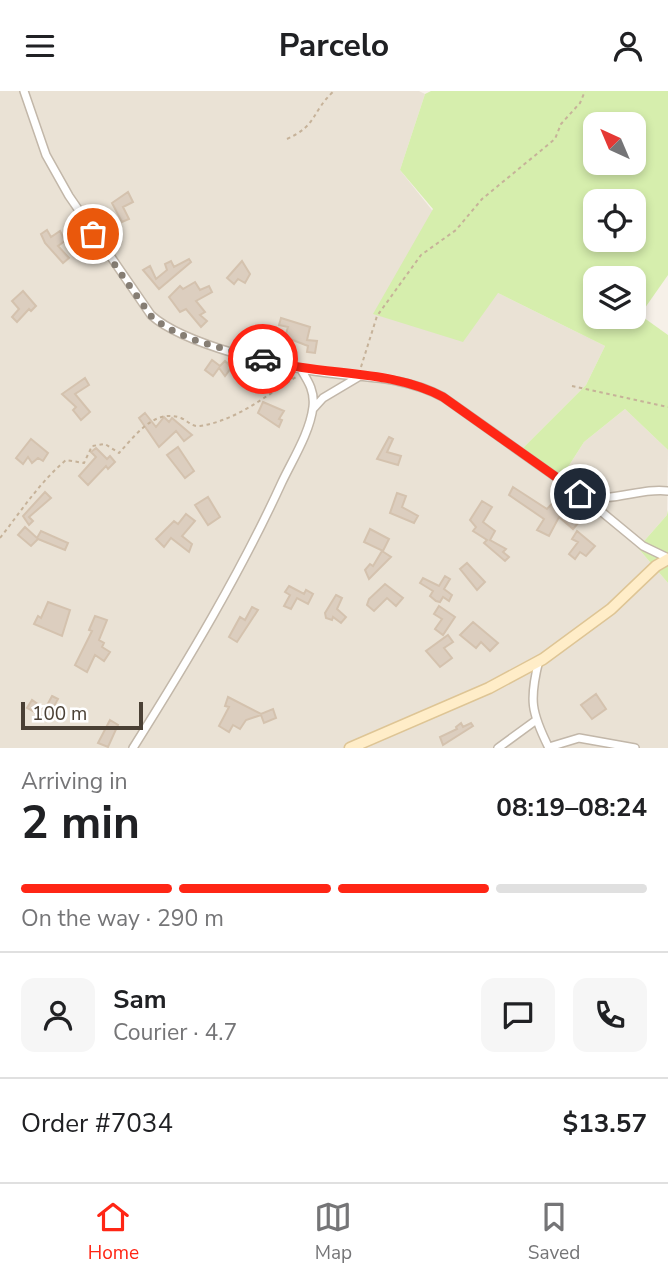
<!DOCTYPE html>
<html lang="en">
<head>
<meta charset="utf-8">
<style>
	body { margin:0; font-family:"Nunito Sans",sans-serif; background:#f6f6f6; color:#202124; height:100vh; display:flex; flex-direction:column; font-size:26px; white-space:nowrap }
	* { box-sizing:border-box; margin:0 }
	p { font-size:23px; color:#757577 }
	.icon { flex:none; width:38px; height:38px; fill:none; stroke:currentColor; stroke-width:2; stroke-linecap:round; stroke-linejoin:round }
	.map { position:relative; height:657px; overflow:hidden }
	.panel { display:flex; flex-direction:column; background:#fff; flex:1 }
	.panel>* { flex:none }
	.needle { width:46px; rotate:316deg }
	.fabs { position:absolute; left:583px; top:21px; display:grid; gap:14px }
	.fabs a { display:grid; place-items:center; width:63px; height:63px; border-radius:14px; background:#fff; box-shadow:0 4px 10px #0003; font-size:35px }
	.scale { position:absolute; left:21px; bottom:18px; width:122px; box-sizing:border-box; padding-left:7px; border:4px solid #4a4035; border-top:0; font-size:19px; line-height:24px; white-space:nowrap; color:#4a4035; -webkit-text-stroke:5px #fff; paint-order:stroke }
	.pin { position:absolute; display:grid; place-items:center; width:60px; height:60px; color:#fff; margin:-30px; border:4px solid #fff; border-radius:50%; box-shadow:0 2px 7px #0007 }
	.courier { position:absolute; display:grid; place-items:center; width:70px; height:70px; margin:-35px; border:5px solid #ff2615; border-radius:50%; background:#fff; color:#222; box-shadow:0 2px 9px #0007 }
	.summary em { font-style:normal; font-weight:700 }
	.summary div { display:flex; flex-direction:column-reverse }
	.summary { display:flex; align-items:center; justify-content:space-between; height:119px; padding:0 21px }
	h1 { font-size:46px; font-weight:700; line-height:52px }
	.bar { display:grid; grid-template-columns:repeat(4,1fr); gap:10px 7px; align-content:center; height:84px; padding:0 21px }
	.bar i { height:9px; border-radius:5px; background:#e0e0e0 }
	.bar .active { background:#ff2615 }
	.bar p { grid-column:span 4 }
	.line { display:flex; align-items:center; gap:18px; padding:0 21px; border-top:2px solid #e0e0e0 }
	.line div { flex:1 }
	.round { display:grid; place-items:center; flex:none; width:74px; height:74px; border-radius:14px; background:#f6f6f6 }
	header { display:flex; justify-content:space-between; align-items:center; height:91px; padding:0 21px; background:#fff; font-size:32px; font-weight:700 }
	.menu { display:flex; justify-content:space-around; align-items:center; height:98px; border-top:2px solid #e0e0e0; background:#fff; font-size:19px; color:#757577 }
	.menu a { display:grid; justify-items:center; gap:4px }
	.menu .active { color:#ff2615 }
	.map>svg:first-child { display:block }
</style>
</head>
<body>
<header><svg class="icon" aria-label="menu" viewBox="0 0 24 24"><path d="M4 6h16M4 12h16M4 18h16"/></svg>Parcelo<svg class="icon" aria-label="person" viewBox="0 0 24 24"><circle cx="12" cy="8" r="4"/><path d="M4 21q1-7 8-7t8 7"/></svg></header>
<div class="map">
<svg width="668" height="657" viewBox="0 0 668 657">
	<rect width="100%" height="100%" fill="#f6f0e8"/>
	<path fill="#eae2d5" d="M0,0H419L425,3L400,79L498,202L605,255L586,294L523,357L561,387L584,351L625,318L668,359L667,424L638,457L668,492V657H0Z"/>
	<path fill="#d6eead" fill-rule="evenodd" d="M431,0H668V184L640,224L668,244V359L625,318L584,351L561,387L523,357L586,294L605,255L498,202L463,251L373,223L433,118L400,79L425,3ZM595,33H634V72H595ZM595,110H634V149H595ZM595,187H634V226H595Z
		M668,419V492L638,457L667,424Z"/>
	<path fill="#dccebf" stroke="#d4c2ae" stroke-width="2" d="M128,101L133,111L123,116L129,128L122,131L112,112Z
		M47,139L51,146L60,140L65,150L58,155L69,167L63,172L45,152L41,143Z
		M189,168L191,171L159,198L143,179L150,175L156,188L167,179L165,173L171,170L174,176Z
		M242,170L250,183L245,192L238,188L234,193L227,187Z
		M195,191L200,199L209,195L212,201L196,210L205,221L200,224L207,230L201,236L186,218L180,221L169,206L180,195L183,198Z
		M23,200L36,215L31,220L29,218L17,231L12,226L19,218L12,210Z
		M281,227L310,236L307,249L317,250L315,262L307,261L308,255L285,246L288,236L279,234Z
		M230,267L237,269L225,285L219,277L213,285L205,279L212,269L220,275L225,270L228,273Z
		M85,287L89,294L75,303L90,321L81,329L73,319L76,316L62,303Z
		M263,311L284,320L279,328L282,329L279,336L258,322Z
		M145,322L156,336L164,326L169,331L172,327L192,344L184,350L176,340L159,356L139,327Z
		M389,346L393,348L387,361L401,365L398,374L377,368Z
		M31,348L48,362L43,370L38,367L32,372L28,366L23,373L16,367Z
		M178,356L194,380L185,387L167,364Z
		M96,357L107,368L110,365L115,371L108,378L106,375L88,394L79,385L96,366L91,361Z
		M513,396L547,418L559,405L580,430L573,438L559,426L549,445L537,439L544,428L509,404Z
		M45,401L51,407L29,426L33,430L29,434L23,425Z
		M397,402L406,405L402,416L418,425L414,432L390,422Z
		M208,406L220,426L208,434L195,414Z
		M482,410L492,416L483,431L495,440L490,449L506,458L503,461L509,466L505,470L484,452L487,449L473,440L476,436L470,429Z
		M186,423L195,430L182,445L192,453L189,461L171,447L164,456L156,448L174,430L178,433Z
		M25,436L37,447L41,440L68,452L65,459L38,448L31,455L18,444Z
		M370,438L389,448L383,460L364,451Z
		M577,440L595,455L586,465L580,461L575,468L569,463L578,451L572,448Z
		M382,460L391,466L369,488L365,479L370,473L373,475Z
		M467,472L485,491L477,499L460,478Z
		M445,485L450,488L444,498L452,504L449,510L443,506L440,511L436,510L430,505L433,500L420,492L423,487L439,495Z
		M385,493L403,507L396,515L387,507L374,520L367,514L369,508Z
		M289,495L304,503L306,499L313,503L308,513L297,507L291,518L284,515L290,504L285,501Z
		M336,504L342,507L337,518L346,526L341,532L333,526L332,529L326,527L325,522Z
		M48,511L70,519L62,545L34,533L38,525L41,527Z
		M439,515L455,526L443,544L435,538L442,528L434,523Z
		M252,516L258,519L237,551L229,546L240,526L245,529Z
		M95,525L107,529L99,549L104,552L102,556L110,561L104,570L95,564L87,581L75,574L92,540L89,539Z
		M473,531L498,552L490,560L481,551L476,557L460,544Z
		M448,544L453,551L444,557L452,567L440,576L426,560Z
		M596,603L606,618L592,628L581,614Z
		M52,605L58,608L47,628L27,617L32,609L45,618Z
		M228,606L261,623L273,618L276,627L264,632L261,624L246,629L240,638L233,634L229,641L219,635L229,616L225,615Z
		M110,629L118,634L108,656L98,652Z
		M461,632L463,636L471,632L473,635L443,654L440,646L457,638L456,636Z"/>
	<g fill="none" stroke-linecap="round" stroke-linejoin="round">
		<g stroke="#c2b7a9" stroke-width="10">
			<path id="street" d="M24,0L46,64L69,105L151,224C184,254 283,277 328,282C369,287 406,286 443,306L580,403L643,455L668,467
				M313,318L323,307L360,285
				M584,404C610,413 641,396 668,400
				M539,569C529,609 531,621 549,657
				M549,656L579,647L635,657
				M133,657C187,571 240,483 282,391C293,368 310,341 313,316C315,300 308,290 300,277
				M498,657L535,630"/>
		</g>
		<g stroke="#dec595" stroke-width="13">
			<path id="secondary" d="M350,657L489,597L543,568L611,518L656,475L668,468"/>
		</g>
		<path stroke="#c6b299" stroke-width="2" stroke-dasharray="3.5 3.5" stroke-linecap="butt" d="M287,48C318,34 311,21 334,0
			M361,276L377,225L421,164L456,139L482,108L555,48L561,33L580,12L585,0
			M277,281L280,296
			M572,295L668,316
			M0,447C22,419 39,392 66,369L84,372L92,355L105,353L119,362C135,345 154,317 181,327C188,330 192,336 200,335C238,329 265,305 296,286"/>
		<use href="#street" stroke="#fff" stroke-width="7"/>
		<use href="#secondary" stroke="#ffedc8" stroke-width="10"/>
	</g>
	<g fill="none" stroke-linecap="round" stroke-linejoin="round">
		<path stroke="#867e74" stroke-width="7" stroke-dasharray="0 12.6" d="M93,143L151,225C181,251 226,257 263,268"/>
		<path stroke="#ff2615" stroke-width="9" d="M263,268C322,286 389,277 443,306L580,403"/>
	</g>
</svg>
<div class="fabs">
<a><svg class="needle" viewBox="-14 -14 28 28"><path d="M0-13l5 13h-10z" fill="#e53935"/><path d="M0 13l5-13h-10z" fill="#757577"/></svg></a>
<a><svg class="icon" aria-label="locate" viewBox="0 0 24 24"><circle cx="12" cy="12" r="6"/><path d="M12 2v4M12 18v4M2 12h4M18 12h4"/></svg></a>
<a><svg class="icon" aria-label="layers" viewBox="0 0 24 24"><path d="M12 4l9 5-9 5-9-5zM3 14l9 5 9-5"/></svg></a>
</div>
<div class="scale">100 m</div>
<div class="pin" style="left:93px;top:143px;background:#ea580c"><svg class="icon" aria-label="bag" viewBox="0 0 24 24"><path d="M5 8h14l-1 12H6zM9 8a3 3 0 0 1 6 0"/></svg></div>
<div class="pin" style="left:580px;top:403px;background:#1f2937"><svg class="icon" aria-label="home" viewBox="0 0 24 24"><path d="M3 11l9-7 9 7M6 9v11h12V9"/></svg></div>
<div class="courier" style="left:263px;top:268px"><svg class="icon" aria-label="car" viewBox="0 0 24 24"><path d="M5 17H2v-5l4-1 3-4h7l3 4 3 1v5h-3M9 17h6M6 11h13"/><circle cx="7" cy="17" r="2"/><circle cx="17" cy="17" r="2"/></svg></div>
</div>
<section class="panel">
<div class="summary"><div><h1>2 min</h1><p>Arriving in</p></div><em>08:19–08:24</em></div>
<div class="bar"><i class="active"></i><i class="active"></i><i class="active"></i><i></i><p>On the way · 290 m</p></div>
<div class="line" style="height:126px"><a class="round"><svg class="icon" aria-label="person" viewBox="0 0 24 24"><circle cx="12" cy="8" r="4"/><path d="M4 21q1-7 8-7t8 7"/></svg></a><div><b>Sam</b><p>Courier · 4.7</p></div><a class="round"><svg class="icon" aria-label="chat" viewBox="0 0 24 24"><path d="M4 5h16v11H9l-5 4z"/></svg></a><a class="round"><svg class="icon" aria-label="phone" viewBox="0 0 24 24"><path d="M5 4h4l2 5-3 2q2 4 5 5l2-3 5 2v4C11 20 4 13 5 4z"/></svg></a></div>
<div class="line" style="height:91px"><div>Order #7034</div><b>$13.57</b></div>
</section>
<nav class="menu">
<a class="active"><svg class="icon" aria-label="home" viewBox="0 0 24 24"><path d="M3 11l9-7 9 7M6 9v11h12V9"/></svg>Home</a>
<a><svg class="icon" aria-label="map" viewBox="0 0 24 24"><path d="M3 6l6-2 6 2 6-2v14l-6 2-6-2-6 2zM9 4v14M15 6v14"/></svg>Map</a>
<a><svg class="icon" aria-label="saved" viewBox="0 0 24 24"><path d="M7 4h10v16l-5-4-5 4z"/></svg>Saved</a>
</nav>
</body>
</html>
